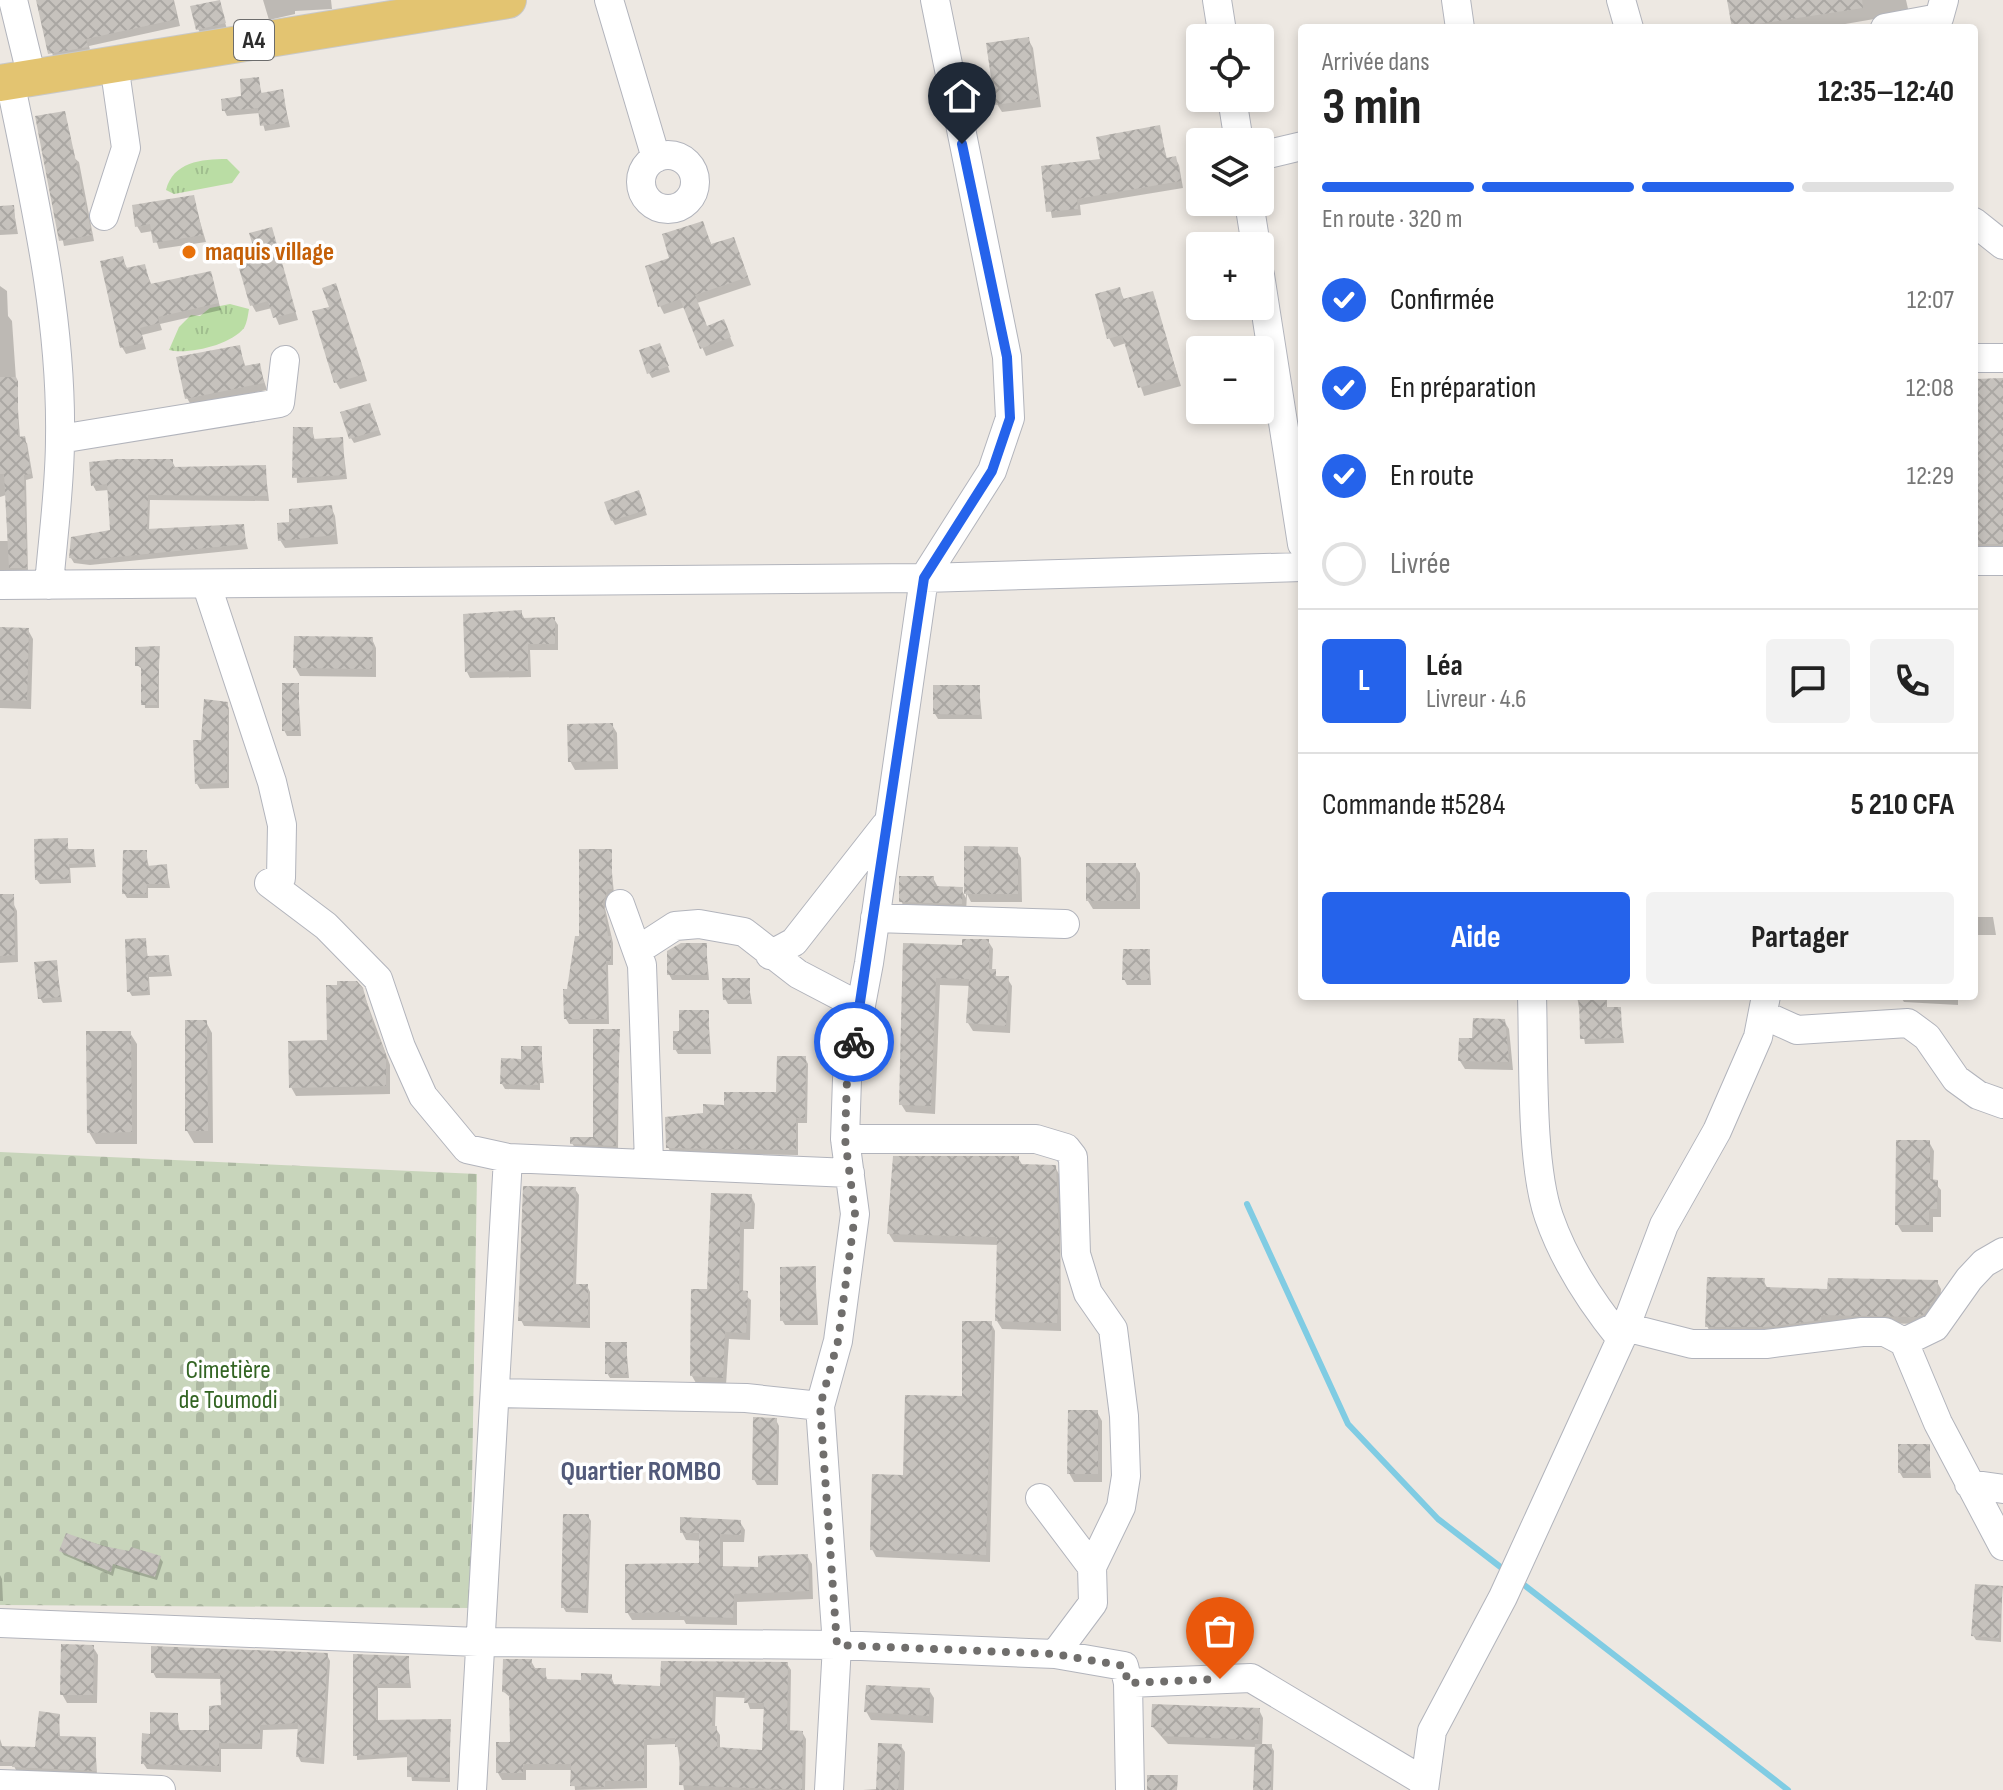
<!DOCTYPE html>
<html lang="fr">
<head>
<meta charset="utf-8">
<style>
	body { margin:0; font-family:"Sofia Sans Condensed",sans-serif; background:#f2f2f2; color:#222; height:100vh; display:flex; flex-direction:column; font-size:30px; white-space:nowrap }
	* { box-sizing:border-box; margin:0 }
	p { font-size:26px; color:#767676 }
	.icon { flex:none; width:44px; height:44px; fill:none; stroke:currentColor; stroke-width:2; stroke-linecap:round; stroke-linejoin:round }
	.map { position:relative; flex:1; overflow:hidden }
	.drawer { position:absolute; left:1298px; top:24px; width:680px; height:976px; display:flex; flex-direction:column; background:#fff; border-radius:8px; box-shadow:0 4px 12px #0003 }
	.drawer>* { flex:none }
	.buttons { position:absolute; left:1186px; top:24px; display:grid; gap:16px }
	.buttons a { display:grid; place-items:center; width:88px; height:88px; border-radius:8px; background:#fff; box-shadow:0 4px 12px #0003; font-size:40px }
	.pin { position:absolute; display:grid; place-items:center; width:68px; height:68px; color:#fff; margin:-82px -34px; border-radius:50% 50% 50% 0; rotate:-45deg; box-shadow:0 0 8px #0007 }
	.pin .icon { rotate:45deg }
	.courier { position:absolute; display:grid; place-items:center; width:80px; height:80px; margin:-40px; border:6px solid #2563eb; border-radius:50%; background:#fff; color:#222; box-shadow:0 2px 10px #0007 }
	.summary em { font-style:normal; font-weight:700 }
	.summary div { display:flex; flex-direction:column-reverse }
	.summary { display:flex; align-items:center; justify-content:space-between; height:136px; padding:0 24px }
	h1 { font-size:52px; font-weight:700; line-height:60px }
	.bar { display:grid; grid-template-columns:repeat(4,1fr); gap:12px 8px; align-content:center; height:96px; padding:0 24px }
	.bar i { height:10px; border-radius:6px; background:#e0e0e0 }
	.bar .active { background:#2563eb }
	.bar p { grid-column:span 4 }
	.line { display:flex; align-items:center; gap:20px; padding:0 24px; border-top:2px solid #e0e0e0 }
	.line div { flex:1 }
	.round { display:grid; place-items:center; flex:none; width:84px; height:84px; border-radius:8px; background:#f2f2f2 }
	ol { padding:0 24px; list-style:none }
	li { display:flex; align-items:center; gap:24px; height:88px }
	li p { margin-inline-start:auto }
	li .icon { padding:8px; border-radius:50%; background:#2563eb; color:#fff; stroke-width:4 }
	li:last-child { color:#767676 }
	li i { width:44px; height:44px; border:4px solid #e0e0e0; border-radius:50% }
	.primary-button { display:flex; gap:16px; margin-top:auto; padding:16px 24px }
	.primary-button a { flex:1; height:92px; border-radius:8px; background:#2563eb; color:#fff; font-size:32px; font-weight:700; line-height:92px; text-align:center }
	.primary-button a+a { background:#f2f2f2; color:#222 }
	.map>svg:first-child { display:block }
</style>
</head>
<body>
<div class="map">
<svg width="2003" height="1790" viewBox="0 0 2003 1790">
	<defs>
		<pattern id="grass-tufts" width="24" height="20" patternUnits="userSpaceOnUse" patternTransform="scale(2)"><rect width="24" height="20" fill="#badda4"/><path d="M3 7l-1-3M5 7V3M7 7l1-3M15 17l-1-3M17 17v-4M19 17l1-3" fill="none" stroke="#a0be8e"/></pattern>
		<pattern id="cemetery-stones" width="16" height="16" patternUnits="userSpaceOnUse" patternTransform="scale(2)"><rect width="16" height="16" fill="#c8d5bb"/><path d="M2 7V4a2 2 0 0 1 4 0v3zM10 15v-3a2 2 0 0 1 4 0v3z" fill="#acb7a1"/></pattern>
		<pattern id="building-cross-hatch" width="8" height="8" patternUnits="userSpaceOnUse" patternTransform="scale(2)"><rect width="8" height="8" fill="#c6c2bd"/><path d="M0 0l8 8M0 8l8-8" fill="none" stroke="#aaa7a3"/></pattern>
	</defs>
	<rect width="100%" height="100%" fill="#ede8e2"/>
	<path fill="url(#grass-tufts)" d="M227,159L240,172L232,183L174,194L166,190C173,162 201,159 227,159Z
		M230,304L249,309C248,315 247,323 244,328C231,345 188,355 169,350L179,327L191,315L200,316L210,308Z"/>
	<path fill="url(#cemetery-stones)" d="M0,1152L477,1174L470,1608L0,1605Z"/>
	<path fill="#0003" fill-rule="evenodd" d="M38,0H174L180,26L89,46L91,54L54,60Z
		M263,0H331L332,9L295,11V14L269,20Z
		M1729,0H1906L1909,13L1822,28H1734Z
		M219,3L227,29L201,34L198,29Z
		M1028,39L1033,48L1041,107L1002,112L997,104Z
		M258,79L262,95L282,92L290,127L265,131L260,113L227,116L224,110L243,98Z
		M64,113L73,157L79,162L94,241L64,246L37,118Z
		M1159,127L1167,159L1175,158L1179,165L1183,188L1080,205L1081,215L1052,218L1043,168L1103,160Z
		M193,198L206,242L159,249L153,231L141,233L137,226Z
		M13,207L18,234L0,235V208Z
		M702,223L712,246L734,239L751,285L697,303L707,328L727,330L734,346L706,356L685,307L664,314L660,306L672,259Z
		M271,229L298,320L279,325L272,308L256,312L252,305L255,247Z
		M122,258L128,270L144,266L152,286L210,273L221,310L160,324L162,330L142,335L146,349L126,354L122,347Z
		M335,285L367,381L340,389L336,382L332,308Z
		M0,286L7,291L8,316L12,321L20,438L27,443L33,478L26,480L28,572L0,573V541H10L6,495L0,497Z
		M1119,289L1125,301L1152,293L1181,386L1144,396L1126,343L1114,347L1109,338L1097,296Z
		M239,347L246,368L259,365L267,390L191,405L187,398Z
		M662,350L670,372L652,378L649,373Z
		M1974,380L2003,381V552H1974Z
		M370,405L381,435L354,443L351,438Z
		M295,429H312L315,441L342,439L347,479L297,483Z
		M172,461L175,467H265L269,501L150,500L149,531L242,527L248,549L90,565L74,563L71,558L112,532L109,490L96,491L93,485Z
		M641,498L647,515L615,525L612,520Z
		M331,507L335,516L338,544L285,548L280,540L291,524Z
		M521,612L525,620L554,619L558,625V650H530L531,677L470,678L467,672Z
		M0,629L28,630L33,639L31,709L0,708Z
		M372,639L376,648V677L300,676L295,667Z
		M159,648V708H145L143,670L137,665Z
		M298,685L301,736H287L284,730Z
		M979,687L982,719H938L935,714Z
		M226,703L229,708V788L200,789L197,784L202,742Z
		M612,725L617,733L618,769L575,770L570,761Z
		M66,840L69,851H93L96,867L70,868L71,883L40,884L37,880Z
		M966,848L1016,849L1021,858L1022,902H971L967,894L966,912L906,910L901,901L933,878L938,887L961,889L966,898Z
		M610,851L614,894L605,908L613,943V965H608L609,1024H569L566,1019L569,991L581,938Z
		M146,852L149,868L166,866L170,888H148V898H127L124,893Z
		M1135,865L1140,873V909H1093L1088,901Z
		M13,903L17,911L18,962L0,963V904Z
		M1974,917H1993L1996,935H1974Z
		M145,940L148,958L168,957L172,976L149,977L150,995L132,996L129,991Z
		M988,941L993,949L992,971L998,978H1007L1012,986L1010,1033L973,1031L968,1023L970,986L940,985L935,1114L906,1112L901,1104L904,945L964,947Z
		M706,945L709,980H672L669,974Z
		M1149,951L1151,985H1127L1124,979Z
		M56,962L62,1002L43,1003L40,998Z
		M748,980L752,1004H728L725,999Z
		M362,989L390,1065V1094L296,1096L291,1087L329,1042Z
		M1577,996H1607V1009H1620L1624,1043L1585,1044Z
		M1900,996H1958V1005L1904,1002Z
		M708,1012L711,1054H678L675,1049L681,1033Z
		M1504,1021L1509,1029L1513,1070L1465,1069L1460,1061L1474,1040Z
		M206,1022L212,1033L213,1143H194L187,1131Z
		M619,1031L618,1150L575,1148L572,1143L595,1139Z
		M130,1033L137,1044V1144H96L89,1132Z
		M541,1048L544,1083H540V1090L505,1089L502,1084Z
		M805,1058L808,1064L807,1123H798V1155L671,1153L668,1147L705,1114L778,1094Z
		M1929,1142L1934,1151L1933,1181L1941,1190V1217H1933V1232H1902L1897,1224Z
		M1018,1158L1023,1166L1055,1167L1060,1176L1061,1331L1002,1329L997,1321L999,1245L894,1242L889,1234Z
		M575,1189L579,1195L576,1286H587L590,1292V1328L524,1326L521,1320Z
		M751,1196L755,1204L754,1229H744L743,1293L751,1300L750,1340L729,1339L726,1385L696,1383L692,1376L709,1291Z
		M815,1268L818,1325H785L782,1320Z
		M1763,1280L1768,1289L1829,1291L1937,1282L1941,1289L1940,1302L1921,1324L1825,1322L1824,1327L1711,1334L1707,1326Z
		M991,1323L995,1331L990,1562L876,1557L872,1549L905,1477L964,1398Z
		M626,1344L629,1378H610L607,1373Z
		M1097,1412L1102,1421V1482H1074L1069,1473Z
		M776,1420L779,1426L778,1485H757L754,1479Z
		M1928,1446L1931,1478H1903L1900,1473Z
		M588,1516L591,1521L588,1613L566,1612L563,1607Z
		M740,1522L745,1530L744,1542H723V1568L760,1569L807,1556L812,1564L813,1599L737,1602V1625L686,1624L684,1620H632L627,1612L701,1565V1541L686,1540L682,1532Z
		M67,1535L131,1554L160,1558L163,1562L157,1580L115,1568L113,1576L64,1555L61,1551Z
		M0,1575L2,1579L3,1601H0Z
		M2002,1588L2001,1642L1976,1640L1973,1635Z
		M93,1647L98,1655L97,1703H67L62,1694Z
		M327,1655L330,1661L324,1764L301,1762L298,1756L300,1729L263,1730L262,1749H221V1772L147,1769L143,1763L152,1736L177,1715L180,1732H211L223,1707L222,1679L156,1678L153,1672Z
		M355,1656L408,1658L411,1688H378V1722L450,1721V1782L412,1781L409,1757L357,1760Z
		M531,1661L535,1668L544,1670L548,1681L583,1682L611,1676L615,1687L662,1688L787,1664L791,1670L790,1732H802L806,1739L805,1790H684L677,1744L647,1745V1788L575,1790L573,1770H526V1780H502L498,1773L512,1744V1699L504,1692ZM716,1697L746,1698L750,1709H766L763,1752L720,1749V1735L715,1727Z
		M929,1690L934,1698L933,1723L871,1720L866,1711Z
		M1259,1710L1263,1718L1262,1746H1271L1274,1751L1273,1790H1255L1256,1747L1168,1744L1153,1727Z
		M59,1716L60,1738L95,1739L97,1775L17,1772L14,1766H0V1739L3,1748L37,1750Z
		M901,1746L905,1752L904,1790H863L878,1789Z"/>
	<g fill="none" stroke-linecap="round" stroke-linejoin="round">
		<path stroke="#80cce3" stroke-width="6" d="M1247,1204L1348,1424L1438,1519L1507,1572
			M1519,1581L1788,1790"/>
	</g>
	<path fill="url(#building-cross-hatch)" fill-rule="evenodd" d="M36,0H173L178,19L86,39L88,47L48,54Z
		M220,0L226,23L196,30L190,6Z
		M1727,0H1862L1863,8L1732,28Z
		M1029,37L1038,99L995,105L986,43Z
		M259,77L261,93L283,89L288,122L260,126L258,108L222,111L221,99L241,96L240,79Z
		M65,111L92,235L59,241L35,116Z
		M1160,125L1166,158L1176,156L1181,181L1077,199L1078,209L1046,212L1041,166L1100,159L1096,137Z
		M194,195L203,235L153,243L150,224L135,227L132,205Z
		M14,205L16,229L0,230V206Z
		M703,221L711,244L734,237L748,277L695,295L707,326L724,319L731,337L700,349L680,299L658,307L645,266L669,258L662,234Z
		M272,227L296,312L273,318L268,301L250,306L234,251L253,246L249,233Z
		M123,256L126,268L145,264L150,284L211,271L219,303L158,317L159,323L140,328L144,343L120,348L100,261Z
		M336,283L365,374L334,383L312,311L329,307L322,288Z
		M1120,287L1123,299L1153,291L1178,377L1138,388L1122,335L1107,339L1095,294Z
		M660,343L669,366L647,374L639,350Z
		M240,345L244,366L260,363L264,383L185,399L176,357Z
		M0,377H16L18,381V437L25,436L31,474L24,475L27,568H9L4,474H0Z
		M2003,378V544H1974V379Z
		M370,403L379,430L349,439L340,412Z
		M293,427H313V439L343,437L345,475L292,478Z
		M118,459H173V467L266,465L267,496L148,495L147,529L244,524L246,544L86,560L69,558L71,537L110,530L107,484L91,486L89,462Z
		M639,490L646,510L611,521L604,502Z
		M332,505L335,535L278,541L277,523L289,522V509Z
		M522,610V618L555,617V644H528V671L465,672L463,614Z
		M0,627L29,628L27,701L0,700Z
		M294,636L373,637L372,669L293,668Z
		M160,646L157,705H141V666H135V647Z
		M282,683H299V731H282Z
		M933,685H980V715L933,714Z
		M204,699L228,702L227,783L195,784L193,740H201Z
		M613,723L614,761L568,762L567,724Z
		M68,838V849H94L95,863L69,864V879L35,880L34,839Z
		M964,846L1018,847V894H964Z
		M579,849H612V889H608L603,902L608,936H611V961H606L607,1019H564L563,989H567L575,936H579Z
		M123,850H147V866L167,864L168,884H147L146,894H122Z
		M1086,863H1136V901H1086Z
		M899,876H934V886L963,887L962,904L899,902Z
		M0,894H14L15,955L0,956Z
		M146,938L147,956L169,955L170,972H148V991L127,992L125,939Z
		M962,939H989V969H996V976H1009L1006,1026L966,1023L969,979L936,978L931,1106L899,1105L903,943L962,945Z
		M681,943H707V975H667V951Z
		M1123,949H1150L1149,980H1122Z
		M57,960L60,997L38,999L34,962Z
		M722,978H750V999L723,1000Z
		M337,981H357L363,988L377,1039H380L386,1055V1086L289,1088L288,1041L327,1040L326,985H337Z
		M1579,996H1605L1606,1007H1621L1622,1038L1580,1039Z
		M679,1010H709V1049L673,1050V1031H679Z
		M1473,1018L1505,1019L1509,1062L1458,1061L1459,1038H1472Z
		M185,1020H207L208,1131H185Z
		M593,1029H620L616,1146L570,1144V1137H593Z
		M86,1031H131L132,1132L87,1133Z
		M521,1046H542V1079H539L538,1085L500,1084L501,1058L521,1059Z
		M777,1056H806L805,1118H796V1150L666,1148L665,1117L703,1113V1104L724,1105V1092H776Z
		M1896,1140H1930V1179L1938,1180L1937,1209H1929V1225H1895Z
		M893,1156H1019V1164L1056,1165L1060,1260L1057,1323L995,1321L997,1237L887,1234Z
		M523,1186L576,1187L573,1284H588V1322L518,1321Z
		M711,1193L752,1194L751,1222H740L739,1290L748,1291L746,1333L725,1332L723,1378L690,1376L691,1289H707Z
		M816,1266V1320L780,1321V1267Z
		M1707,1277L1765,1278L1764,1287L1827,1289L1828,1278L1938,1280L1937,1294L1924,1314L1917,1317L1821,1315V1320L1766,1327H1705Z
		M962,1321H992L986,1555L870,1550L872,1474L903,1475L905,1395L962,1396Z
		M605,1342H627V1374H605Z
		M1068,1410H1098V1474H1067Z
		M753,1417L777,1418L776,1481L752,1480Z
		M1898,1444H1930V1473H1898Z
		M563,1514H589L586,1608H561Z
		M680,1517L741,1520V1535L720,1534V1566L758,1567V1556L808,1554L809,1591L734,1594L733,1618L680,1616V1612L625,1613V1564L699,1563V1533H680Z
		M66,1533L103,1546L129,1551L131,1547L161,1556L155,1577L113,1564L111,1572L59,1551Z
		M1975,1584L2003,1586L1999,1638L1971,1636Z
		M61,1644L94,1645L93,1695H60Z
		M151,1646L328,1653L321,1758L296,1757L298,1723L260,1725V1744L219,1743V1766L141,1764L142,1733L150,1734V1712L178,1713V1730H209V1706L221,1705L220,1673H151Z
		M353,1654L409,1656V1683L377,1684L376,1720L451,1719L449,1778L407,1777V1752L353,1756Z
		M503,1659H532L531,1668H546V1679L581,1680V1673L612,1674V1684L660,1686L661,1661L788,1662L787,1730L803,1731L802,1790L679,1785L680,1747H675V1738L644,1739V1781H605V1787L570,1786L571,1764H523V1773H496V1742H510L509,1693L502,1692ZM713,1691L745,1692L744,1703H764L762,1750L717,1747V1726H712Z
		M866,1685L930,1688L929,1716L864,1712Z
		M1152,1704L1260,1708L1258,1740L1161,1736L1162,1728L1151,1727Z
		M39,1711L60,1714L58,1736L96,1737V1771L12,1767L13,1762H0V1746L35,1747Z
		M878,1743L902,1744L898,1790H876Z
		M1255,1744H1272L1271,1790H1253Z
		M1147,1775H1178L1177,1790H1147Z"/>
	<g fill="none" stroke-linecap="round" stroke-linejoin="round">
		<g stroke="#b2b4bc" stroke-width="30">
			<path id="minor" d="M13,0L32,78
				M609,0L656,158
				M1217,0L1223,38
				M1456,0L1460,28
				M1621,0L1629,28
				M1885,28L1939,18L1944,0
				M10,81C34,199 62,317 60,438C60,487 53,536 49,585
				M1232,98L1239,142
				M641 182a27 27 0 1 1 54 0a27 27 0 1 1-54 0Z
				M1260,156L1302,146
				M1249,202L1256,246
				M104,216L126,148L114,64
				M1974,222L2003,245
				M1260,275L1302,544
				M1974,358H2003
				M60,439L280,403L285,360
				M1974,561H2003
				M0,585L924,578L1302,567
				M207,586L272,782L282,825L281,878L269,883L326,926L378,979L401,1047L423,1096L467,1149L508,1158L850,1173
				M620,904L642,965L649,1162
				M875,918L1065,924
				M638,950L675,926L699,924L744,932L798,974L861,1007
				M770,955L794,942L885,826
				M1532,996C1534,1056 1530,1163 1549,1217C1565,1263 1591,1302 1621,1339
				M1764,1015L1797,1030L1908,1023L1927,1037L1956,1079L1978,1095L2003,1104
				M845,1139H1036L1066,1148L1073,1157L1076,1254L1088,1293L1113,1329L1124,1416L1126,1476L1121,1507L1092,1567L1093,1603L1055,1654
				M1625,1327L1692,1344H1766L1862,1332H1885L1904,1342L1938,1423L2003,1546
				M1904,1342L1935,1327L1969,1279L1984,1263L2003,1252
				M496,1393L746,1398L820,1406
				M1969,1484L2003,1489
				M1040,1498L1092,1567
				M0,1623L478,1642L837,1645L1055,1654L1124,1666L1128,1683L1130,1790
				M1128,1683L1251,1678L1425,1782
				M0,1784L161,1790
				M472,1790L508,1158
				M829,1790L837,1645L820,1406L838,1341L855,1214L845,1139L847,1079L869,963L924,578L992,471L1010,418L1007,357L935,0
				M1424,1790L1432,1731L1503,1597L1621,1339L1664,1225L1717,1131L1758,1037L1766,996"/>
		</g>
		<g stroke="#c8c8c8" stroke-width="38">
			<path id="major" d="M0,83L508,0"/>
		</g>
		<use href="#minor" stroke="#fff" stroke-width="28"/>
		<use href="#major" stroke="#e3c471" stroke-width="36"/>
	</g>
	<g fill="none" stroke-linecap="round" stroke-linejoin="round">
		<path stroke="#706e6c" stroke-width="8" stroke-dasharray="0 14.4" d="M854,1042L847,1079L845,1139L855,1214L838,1341L820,1406L837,1645L1055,1654L1124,1666L1128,1683L1220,1679"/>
		<path stroke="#2563eb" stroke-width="10" d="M854,1042L924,578L992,471L1010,418L1007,357L962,144"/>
	</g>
	<circle fill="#e8710a" stroke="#fff" stroke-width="3" cx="189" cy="252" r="8"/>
	<g text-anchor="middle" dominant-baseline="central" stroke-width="7" stroke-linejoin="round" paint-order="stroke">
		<rect fill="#fff" stroke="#6c6c6c" stroke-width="2" x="234" y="20" width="40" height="40" rx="6"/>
		<g font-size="24" font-weight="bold" fill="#2d2d2d">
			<text x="254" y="40">A4</text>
		</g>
		<g font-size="26" font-weight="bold" fill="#c56008" stroke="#fff" text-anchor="start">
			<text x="205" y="252">maquis village</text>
		</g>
		<g font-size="26" fill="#336523" stroke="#fff">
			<text x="228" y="1370">Cimetière<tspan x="228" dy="30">de Toumodi</tspan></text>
		</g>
		<g font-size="28" font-weight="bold" fill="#525a7a" stroke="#fff">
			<text x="641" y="1471">Quartier ROMBO</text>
		</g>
	</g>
</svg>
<div class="buttons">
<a><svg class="icon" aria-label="locate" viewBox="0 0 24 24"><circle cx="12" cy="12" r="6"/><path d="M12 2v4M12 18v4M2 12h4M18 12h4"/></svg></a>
<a><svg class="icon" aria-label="layers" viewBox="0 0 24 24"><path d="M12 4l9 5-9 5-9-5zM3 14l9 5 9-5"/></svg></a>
<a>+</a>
<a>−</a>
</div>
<div class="pin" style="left:1220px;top:1679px;background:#ea580c"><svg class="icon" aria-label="bag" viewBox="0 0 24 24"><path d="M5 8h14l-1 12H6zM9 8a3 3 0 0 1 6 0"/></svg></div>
<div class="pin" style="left:962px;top:144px;background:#1f2937"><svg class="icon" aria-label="home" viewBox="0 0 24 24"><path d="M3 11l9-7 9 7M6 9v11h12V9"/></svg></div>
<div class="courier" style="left:854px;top:1042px"><svg class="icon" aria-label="bike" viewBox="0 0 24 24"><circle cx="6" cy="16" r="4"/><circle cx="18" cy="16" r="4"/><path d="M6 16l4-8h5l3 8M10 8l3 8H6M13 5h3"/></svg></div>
<section class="drawer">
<div class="summary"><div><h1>3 min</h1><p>Arrivée dans</p></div><em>12:35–12:40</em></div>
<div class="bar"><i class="active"></i><i class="active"></i><i class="active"></i><i></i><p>En route · 320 m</p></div>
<ol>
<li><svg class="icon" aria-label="check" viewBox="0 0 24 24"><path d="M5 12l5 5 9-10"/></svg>Confirmée<p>12:07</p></li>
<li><svg class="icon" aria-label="check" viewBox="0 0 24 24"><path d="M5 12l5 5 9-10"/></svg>En préparation<p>12:08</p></li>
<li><svg class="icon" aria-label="check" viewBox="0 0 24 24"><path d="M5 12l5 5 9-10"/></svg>En route<p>12:29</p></li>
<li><i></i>Livrée</li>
</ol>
<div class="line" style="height:144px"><b class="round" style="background:#2563eb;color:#fff">L</b><div><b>Léa</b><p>Livreur · 4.6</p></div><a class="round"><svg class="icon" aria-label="chat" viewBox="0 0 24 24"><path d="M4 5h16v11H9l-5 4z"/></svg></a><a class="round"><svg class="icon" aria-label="phone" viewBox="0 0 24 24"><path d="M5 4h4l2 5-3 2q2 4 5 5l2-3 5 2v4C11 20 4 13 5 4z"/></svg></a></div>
<div class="line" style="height:104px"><div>Commande #5284</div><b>5 210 CFA</b></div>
<div class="primary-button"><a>Aide</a><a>Partager</a></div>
</section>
</div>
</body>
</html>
